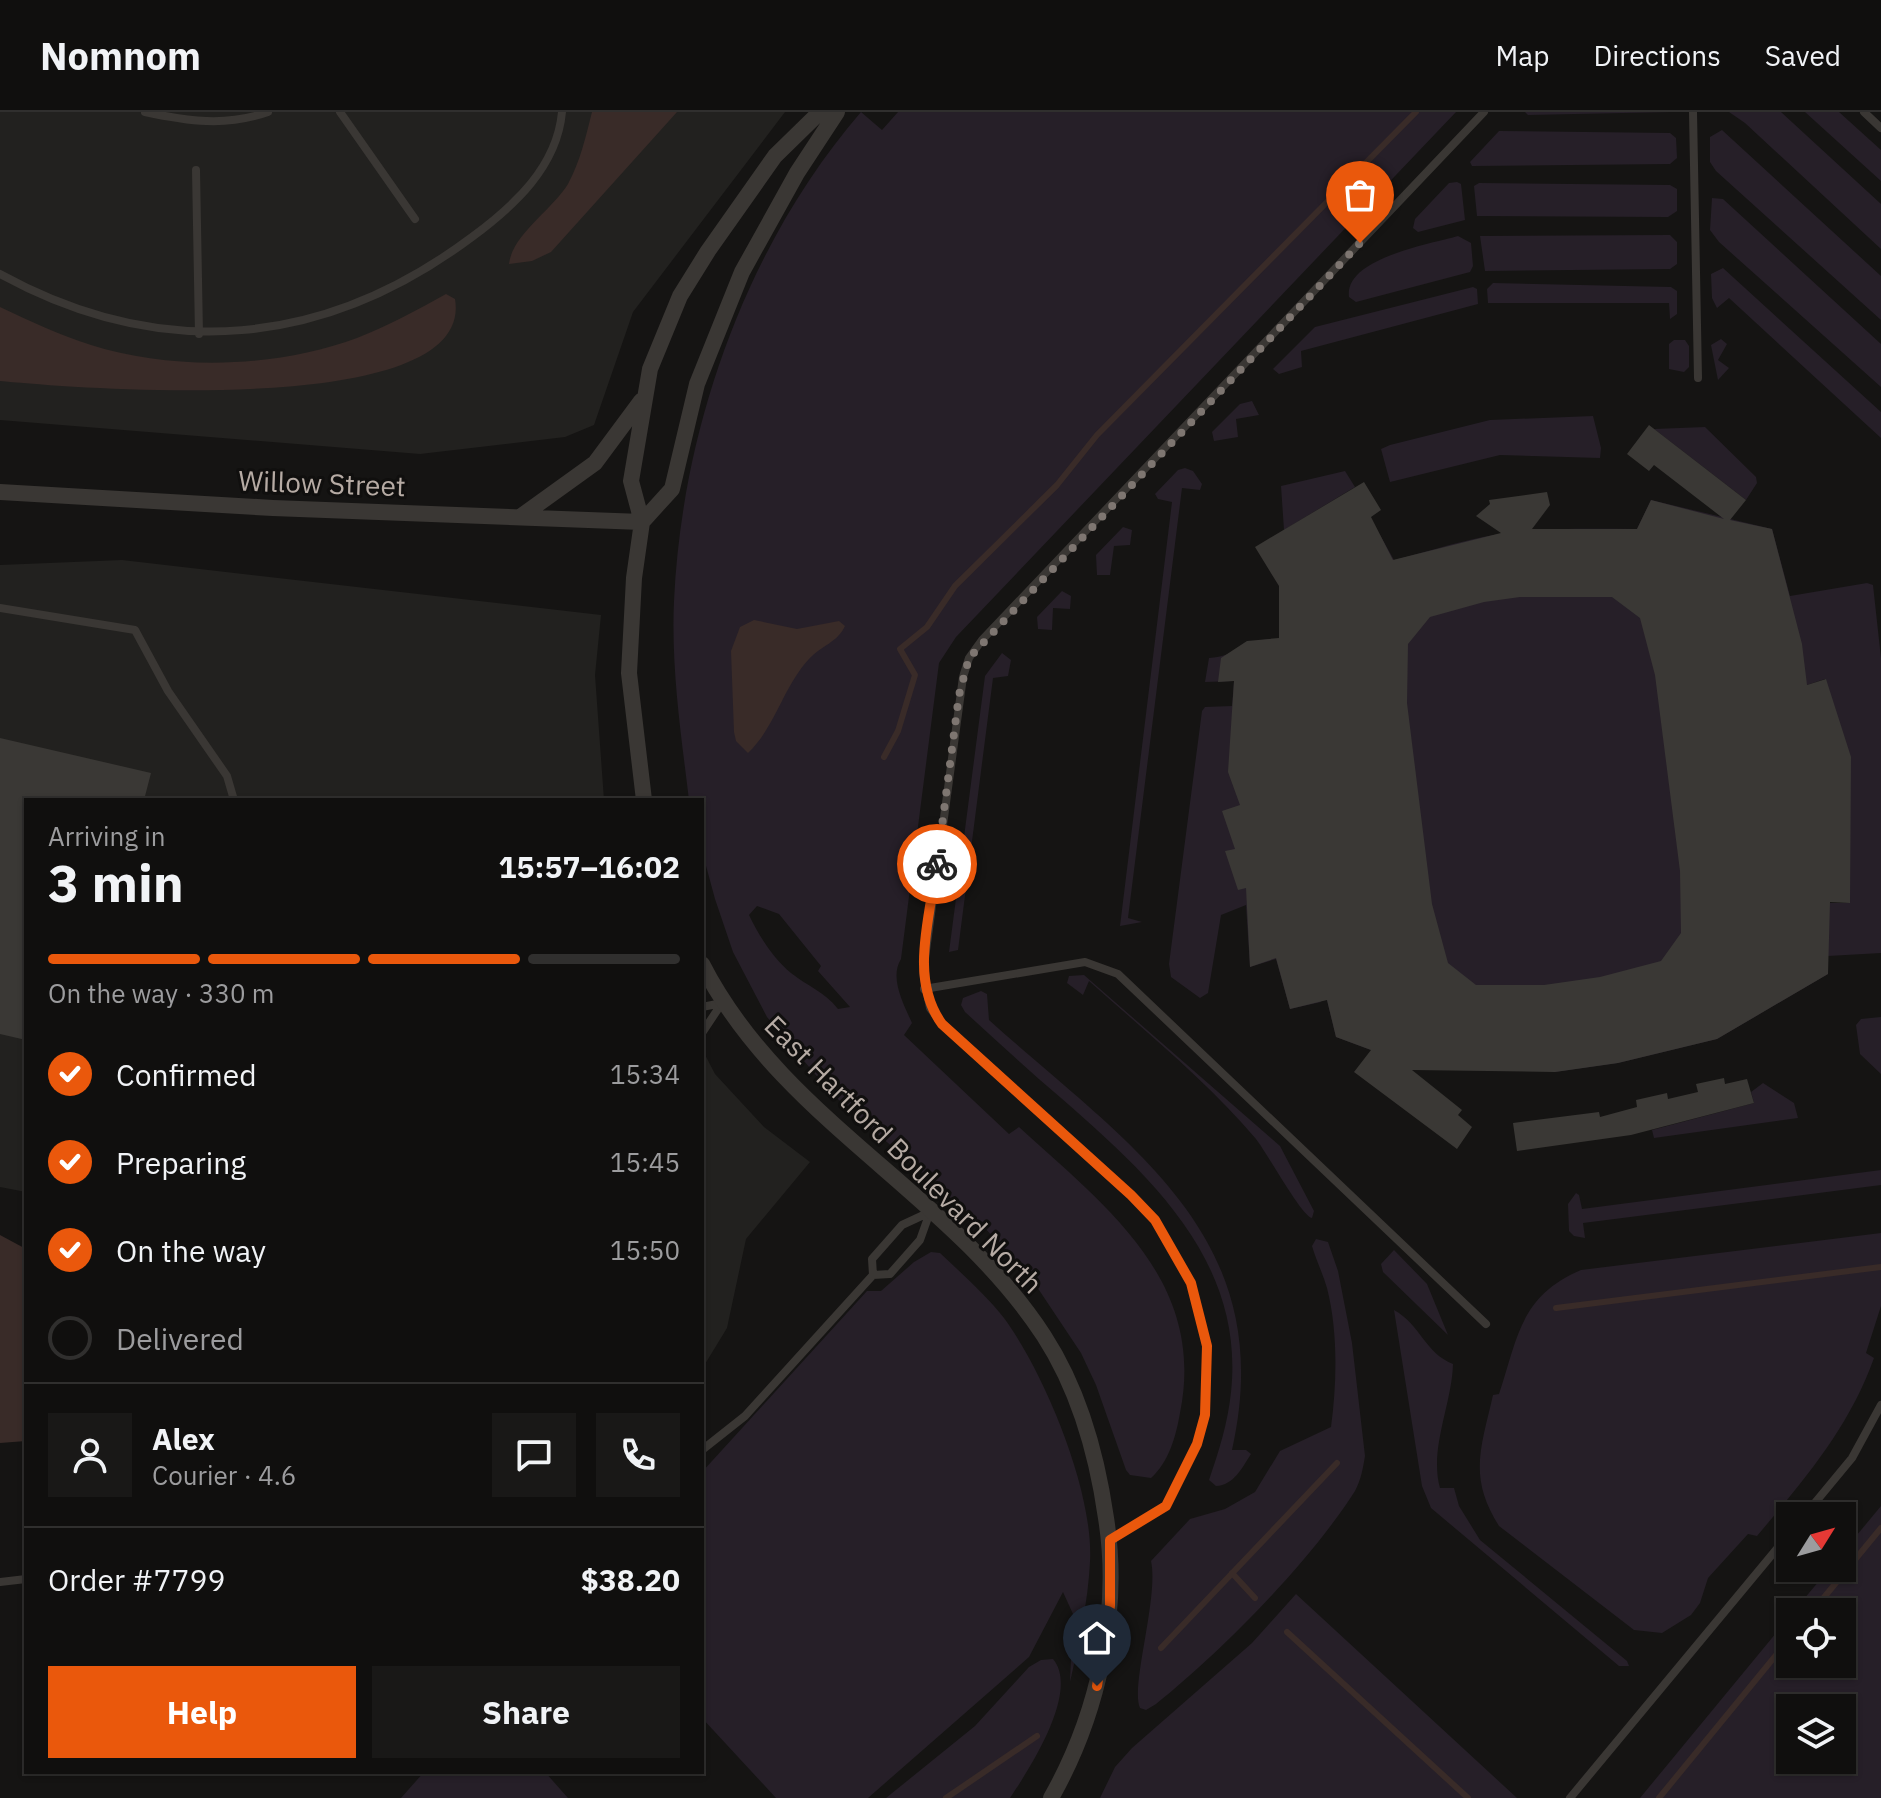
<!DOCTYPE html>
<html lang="en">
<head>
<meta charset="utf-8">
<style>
	body { margin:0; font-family:"IBM Plex Sans",sans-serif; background:#191817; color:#f1f3f6; height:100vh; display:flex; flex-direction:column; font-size:30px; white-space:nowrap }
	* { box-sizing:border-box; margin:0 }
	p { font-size:26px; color:#9c9c9e }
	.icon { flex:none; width:44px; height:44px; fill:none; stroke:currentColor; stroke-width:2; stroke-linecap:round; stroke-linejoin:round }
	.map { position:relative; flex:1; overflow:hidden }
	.side { position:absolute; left:24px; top:686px; width:680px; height:976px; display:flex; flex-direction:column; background:#100f0e; border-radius:0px; box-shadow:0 2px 6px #0004,0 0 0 2px #302f2e }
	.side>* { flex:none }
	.needle { width:52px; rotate:53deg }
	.fabs { position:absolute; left:1776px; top:1390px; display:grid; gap:16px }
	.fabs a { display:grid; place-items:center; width:80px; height:80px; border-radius:0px; background:#100f0e; box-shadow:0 2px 6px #0004,0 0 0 2px #302f2e; font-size:40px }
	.pin { position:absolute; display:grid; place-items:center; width:68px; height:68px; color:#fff; margin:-82px -34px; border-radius:50% 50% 50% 0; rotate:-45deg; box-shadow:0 0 8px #0007 }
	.pin .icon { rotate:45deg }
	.courier { position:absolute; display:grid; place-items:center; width:80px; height:80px; margin:-40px; border:6px solid #ea580c; border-radius:50%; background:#fff; color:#222; box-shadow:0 2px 10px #0007 }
	.headline em { font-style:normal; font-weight:700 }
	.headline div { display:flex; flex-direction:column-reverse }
	.headline { display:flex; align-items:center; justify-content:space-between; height:136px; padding:0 24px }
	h1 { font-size:52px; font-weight:700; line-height:60px }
	.bar { display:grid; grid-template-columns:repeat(4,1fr); gap:12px 8px; align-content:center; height:96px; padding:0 24px }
	.bar i { height:10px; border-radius:6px; background:#302f2e }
	.bar .active { background:#ea580c }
	.bar p { grid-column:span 4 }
	.line { display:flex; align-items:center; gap:20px; padding:0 24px; border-top:2px solid #302f2e }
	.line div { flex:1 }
	.round { display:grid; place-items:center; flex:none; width:84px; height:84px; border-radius:0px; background:#191817 }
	ol { padding:0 24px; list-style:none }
	li { display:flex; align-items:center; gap:24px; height:88px }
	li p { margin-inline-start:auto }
	li .icon { padding:8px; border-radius:50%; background:#ea580c; color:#fff; stroke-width:4 }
	li:last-child { color:#9c9c9e }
	li i { width:44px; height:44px; border:4px solid #302f2e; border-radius:50% }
	.primary-button { display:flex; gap:16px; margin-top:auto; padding:16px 24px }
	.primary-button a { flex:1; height:92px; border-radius:0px; background:#ea580c; color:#fff; font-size:32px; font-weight:700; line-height:92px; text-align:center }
	.primary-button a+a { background:#191817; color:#f1f3f6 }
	header { display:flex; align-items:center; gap:48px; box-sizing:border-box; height:112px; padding:0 40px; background:#100f0e; border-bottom:2px solid #302f2e }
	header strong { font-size:38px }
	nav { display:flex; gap:44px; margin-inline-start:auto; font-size:28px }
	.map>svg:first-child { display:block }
</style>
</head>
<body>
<header>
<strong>Nomnom</strong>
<nav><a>Map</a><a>Directions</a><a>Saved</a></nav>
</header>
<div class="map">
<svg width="1881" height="1686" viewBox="0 0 1881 1686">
	<rect width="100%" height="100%" fill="#151413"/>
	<path fill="#22211f" d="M0,0H785L633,200L594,313L565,325L420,342L0,308Z
		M122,448L601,503L595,563L604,688H26V1080L0,1075V453Z
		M702,937L715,962L764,1015L810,1050L746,1127L727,1216L702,1257Z"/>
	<path fill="#261f28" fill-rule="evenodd" d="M861,0L882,18L898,0H1456L956,525L939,551L901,847C889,866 904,893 912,911L904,923L1009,1022L1019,1015C1104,1093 1207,1168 1180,1301C1176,1324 1169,1350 1151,1366L1130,1363L1126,1358L1096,1273L1081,1241L1037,1175L985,1116L831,981L767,905L733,840L715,787L702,739V688H689C681,622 671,555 674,489C682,315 747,132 861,0ZM757,794L779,802L821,854L818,859L850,895L838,897C825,880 807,874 791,861C773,846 759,824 749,803Z
		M1525,0H1672L1528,3Z
		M1729,0H1781L1881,92V137L1745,11Z
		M1805,0H1839L1881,38V69Z
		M1722,18L1881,164V208L1716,59L1710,50V25Z
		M1499,19L1670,21L1676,26L1677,46L1670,52L1472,54L1470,50Z
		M1457,70L1461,72L1465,108L1418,120L1413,116L1415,107L1449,71Z
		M1479,71L1670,73L1677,77V99L1668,105L1477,104L1474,74Z
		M1712,86L1723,87L1881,232V275L1719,130L1710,118Z
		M1670,123L1677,130V152L1670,157L1485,159L1480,124Z
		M1458,124L1471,131L1473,154L1470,160L1356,190L1349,185C1344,146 1431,132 1458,124Z
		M1723,156L1881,300V326L1729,186L1717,196L1712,186L1711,162Z
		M1493,171L1671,175L1677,179V202L1670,207L1669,191H1488L1487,177Z
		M1473,175L1477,177L1478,192L1301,239L1302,255L1279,262L1273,257L1315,215Z
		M1721,227L1727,232L1718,248L1729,256L1718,268L1711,233Z
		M1674,228H1685L1689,234V255L1684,260L1669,257V232Z
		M1252,289L1259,303L1236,307L1238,325L1214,329L1212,320L1240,292Z
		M1593,304L1601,336L1600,346L1500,343L1390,370L1381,337L1390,333L1490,308Z
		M1705,315L1756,365L1757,371L1746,388L1654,317Z
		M1185,356L1193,359L1202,372L1200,378L1182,376L1128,806L1142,810L1120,814L1172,390L1158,387L1155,382L1178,358Z
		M1345,359L1355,375L1284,418L1281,374Z
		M1651,388L1772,417L1790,484L1867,471L1873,473L1881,546V841L1828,844V862L1717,927L1618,951L1555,960L1371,938L1336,925L1325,880L1319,881L1321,890L1290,897L1276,847L1250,855L1246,793L1221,803L1208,881L1200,886L1171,865L1169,852L1202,599L1205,595L1232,594L1234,569L1205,570L1209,546C1238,544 1240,529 1271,527L1279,533V480L1380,423L1394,448C1423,441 1453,431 1483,425C1534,415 1585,417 1637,417ZM1825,567L1849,791H1830L1807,573Z
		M1123,415L1132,418L1130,433L1114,434L1110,463H1097L1096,443Z
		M1062,479L1071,484L1070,497L1053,496L1052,518L1038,517L1037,505Z
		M1002,541L1011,548L1008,564L993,566L958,838L949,840L985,564Z
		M1084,863L1280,1034L1314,1099L1312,1106C1302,1105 1267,1041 1256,1027C1207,969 1146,920 1089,869L1083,883L1067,871L1069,864Z
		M981,879L987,882L989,908C1129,1034 1280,1124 1232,1338H1246L1251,1342C1242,1356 1234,1373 1216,1374L1209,1368C1219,1339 1228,1310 1231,1280C1245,1149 1149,1063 1061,986C1028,958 997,929 965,900L961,893L963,886Z
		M1881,905V962L1860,942L1856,913L1861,907Z
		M1763,971L1794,991L1798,1006L1654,1026L1652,1018L1754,991L1751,980Z
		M1881,1058V1073L1583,1111L1585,1126L1574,1124L1569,1119L1568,1092L1576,1081L1579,1083L1582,1097Z
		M1881,1121V1194L1866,1241L1874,1246C1849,1316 1804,1368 1757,1424L1748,1422L1708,1466L1700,1491L1691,1503L1662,1521L1634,1518L1499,1414C1468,1365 1481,1336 1493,1283L1499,1282C1518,1225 1520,1184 1581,1158Z
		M1316,1127L1328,1130L1338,1159L1352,1231L1365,1344C1363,1356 1361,1368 1355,1379C1310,1450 1221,1540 1156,1592L1146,1598L1140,1596C1130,1575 1159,1485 1151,1449L1190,1407L1225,1397L1255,1380L1280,1339L1331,1315C1337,1271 1338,1219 1327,1176C1323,1162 1316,1148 1312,1134Z
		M1394,1138L1427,1172L1448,1223L1383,1160L1381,1152Z
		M931,1140L940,1141C961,1161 986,1183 1004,1206C1045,1262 1094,1380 1090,1450C1088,1490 1079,1531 1070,1570L1073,1502L1063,1480L1029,1545L868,1686H776L702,1606V1360L867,1179H881L914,1150Z
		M1394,1198C1420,1212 1425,1241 1453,1252C1452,1292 1429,1337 1440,1376H1454L1459,1394L1480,1428L1627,1549L1629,1554H1619L1431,1396L1422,1374Z
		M1881,1394V1686H1640L1790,1504V1552H1842V1500H1793L1830,1456H1842V1441ZM1790,1596H1842V1648H1790Z
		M1296,1482L1517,1686H1100L1115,1655L1132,1636L1252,1531Z
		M1053,1547C1080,1579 1030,1656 1010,1686H886L975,1614L1029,1555L1041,1548Z
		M424,1660H545L568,1686H401Z"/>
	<path fill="#392b28" d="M592,0H677L551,140L532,149L509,152C512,123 552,98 568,72C580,50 586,24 592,0Z
		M446,182L455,187C476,309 72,276 0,269V195C30,209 59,223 91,233C174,259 276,256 357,226C388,214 417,198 446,182Z
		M754,508L797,517L839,509L845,514C838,530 821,534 809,547C783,575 776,614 748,641L736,629L734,620L731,539L740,515Z
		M0,1123L26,1137V1329L0,1331Z"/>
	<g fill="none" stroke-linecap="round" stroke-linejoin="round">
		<path stroke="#392b28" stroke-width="6" d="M884,645L898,619L915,563L900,537L927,515L955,474L1057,373L1097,323L1416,0
			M1556,1196L1881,1155
			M1232,1461L1255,1486
			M1812,1500L1881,1416
			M1287,1520L1468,1686
			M1161,1536L1337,1351
			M946,1686L1037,1624
			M1659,1686L1790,1526"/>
	</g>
	<path fill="#3a3835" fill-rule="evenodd" d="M1649,313L1746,388L1730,408L1772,417L1802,532L1807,573L1826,567L1851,645L1850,791L1830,790L1828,862L1717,927L1618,951L1555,960L1412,958L1462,998L1458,1003L1472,1015L1457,1037L1354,960L1371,938L1336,925L1327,888L1290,897L1276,846L1250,855L1246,776L1238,778L1225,739L1235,737L1222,699L1240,693L1228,660L1234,569L1218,570L1221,546L1247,529L1279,526V474L1255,435L1364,370L1381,398L1371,405L1393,448L1501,421L1476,404L1490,392L1489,388L1547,380L1550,393L1532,417H1637L1651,388L1724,407L1654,353L1649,359L1627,342ZM1520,485H1612L1640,506L1655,563L1680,759L1681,821L1661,849L1600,865L1544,873H1476L1448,851L1432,792L1407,591L1408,532L1430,505L1484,490Z
		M0,626L151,661L144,688H26V928L0,922Z
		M1724,966L1725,972L1747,967L1754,991L1631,1023L1517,1039L1513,1011L1599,1000L1600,1005L1637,995L1636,988L1667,981L1668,987L1698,980L1696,972Z"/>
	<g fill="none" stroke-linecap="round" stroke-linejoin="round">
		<path stroke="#3a3734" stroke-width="8" d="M145,0C187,9 226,15 268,0
			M340,0L415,107
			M1693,0L1698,266
			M1864,0L1881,16
			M196,58L199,222
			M0,162C162,251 325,235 472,125C514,94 557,55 562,0
			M0,496L135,518L168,579L227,664L234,688
			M924,877L1085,850L1118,862L1486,1212
			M702,895L722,891
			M702,921L722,891
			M873,1163L872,1147L902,1113L930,1100
			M702,1338L745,1304L873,1163L890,1162L920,1128L930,1100
			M1804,1404L1852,1346L1881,1293
			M1110,1428L1166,1394L1197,1332L1205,1303L1207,1234L1191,1171L1155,1108L1131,1083L942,912L930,896L923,861L963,565L969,546L982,528L1484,0
			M0,1470L26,1467
			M1570,1686L1790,1421"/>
		<path stroke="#3a3734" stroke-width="16" d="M0,380L273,396L642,410
			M520,405L595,351L641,289
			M642,410L672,377L697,272L742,160L797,61L837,0
			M644,688L629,561L634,466L642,410L631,369L650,257L680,184L708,139L775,44L820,0
			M702,852C781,1007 951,1081 1044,1224C1079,1278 1097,1343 1106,1406C1121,1500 1098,1603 1051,1686"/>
	</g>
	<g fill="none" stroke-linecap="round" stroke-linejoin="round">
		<path stroke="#7e7671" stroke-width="8" stroke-dasharray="0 14.4" d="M937,752L959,583L969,546L1360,131"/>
		<path stroke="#ea580c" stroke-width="10" d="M937,752C930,805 909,867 942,912L1131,1083L1155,1108L1191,1171L1207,1234L1205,1303L1197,1332L1166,1394L1110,1428V1494L1097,1574"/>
	</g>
	<g text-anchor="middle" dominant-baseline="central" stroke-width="6" stroke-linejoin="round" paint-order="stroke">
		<g font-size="28" fill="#b6aba4" stroke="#100f0e">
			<text transform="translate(322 371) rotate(2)">Willow Street</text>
			<text transform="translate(904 1042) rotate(45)">East Hartford Boulevard North</text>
		</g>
	</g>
</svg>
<div class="fabs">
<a><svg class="needle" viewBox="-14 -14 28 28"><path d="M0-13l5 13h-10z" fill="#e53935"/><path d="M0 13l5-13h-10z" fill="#9c9c9e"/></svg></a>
<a><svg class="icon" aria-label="locate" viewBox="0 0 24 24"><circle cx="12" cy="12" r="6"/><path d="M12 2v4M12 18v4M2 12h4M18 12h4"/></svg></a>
<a><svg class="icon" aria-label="layers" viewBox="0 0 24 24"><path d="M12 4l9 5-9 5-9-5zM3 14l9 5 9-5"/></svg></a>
</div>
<div class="pin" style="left:1360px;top:131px;background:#ea580c"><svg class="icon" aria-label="bag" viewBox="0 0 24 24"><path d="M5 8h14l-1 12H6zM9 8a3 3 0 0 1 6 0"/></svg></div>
<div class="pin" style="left:1097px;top:1574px;background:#1f2937"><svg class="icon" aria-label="home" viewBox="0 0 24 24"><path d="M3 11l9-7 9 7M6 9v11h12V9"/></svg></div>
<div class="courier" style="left:937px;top:752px"><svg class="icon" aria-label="bike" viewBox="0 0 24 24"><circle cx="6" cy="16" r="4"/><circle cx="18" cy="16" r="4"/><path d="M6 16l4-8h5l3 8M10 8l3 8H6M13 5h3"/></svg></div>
<section class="side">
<div class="headline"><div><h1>3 min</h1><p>Arriving in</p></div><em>15:57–16:02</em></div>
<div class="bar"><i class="active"></i><i class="active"></i><i class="active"></i><i></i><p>On the way · 330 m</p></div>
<ol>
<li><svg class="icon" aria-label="check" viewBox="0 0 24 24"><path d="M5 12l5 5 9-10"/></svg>Confirmed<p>15:34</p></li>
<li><svg class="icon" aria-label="check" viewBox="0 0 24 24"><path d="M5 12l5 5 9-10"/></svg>Preparing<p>15:45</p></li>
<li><svg class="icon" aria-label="check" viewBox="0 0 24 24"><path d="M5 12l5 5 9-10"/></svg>On the way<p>15:50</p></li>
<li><i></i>Delivered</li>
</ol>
<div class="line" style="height:144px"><a class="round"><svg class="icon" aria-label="person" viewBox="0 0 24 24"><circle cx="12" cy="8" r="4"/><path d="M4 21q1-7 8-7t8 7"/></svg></a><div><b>Alex</b><p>Courier · 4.6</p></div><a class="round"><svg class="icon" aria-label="chat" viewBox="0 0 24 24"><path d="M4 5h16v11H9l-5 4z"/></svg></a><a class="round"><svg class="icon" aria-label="phone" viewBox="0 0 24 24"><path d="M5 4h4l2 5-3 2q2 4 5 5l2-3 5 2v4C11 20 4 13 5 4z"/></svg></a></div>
<div class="line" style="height:104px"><div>Order #7799</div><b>$38.20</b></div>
<div class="primary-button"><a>Help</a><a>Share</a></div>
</section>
</div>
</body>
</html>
